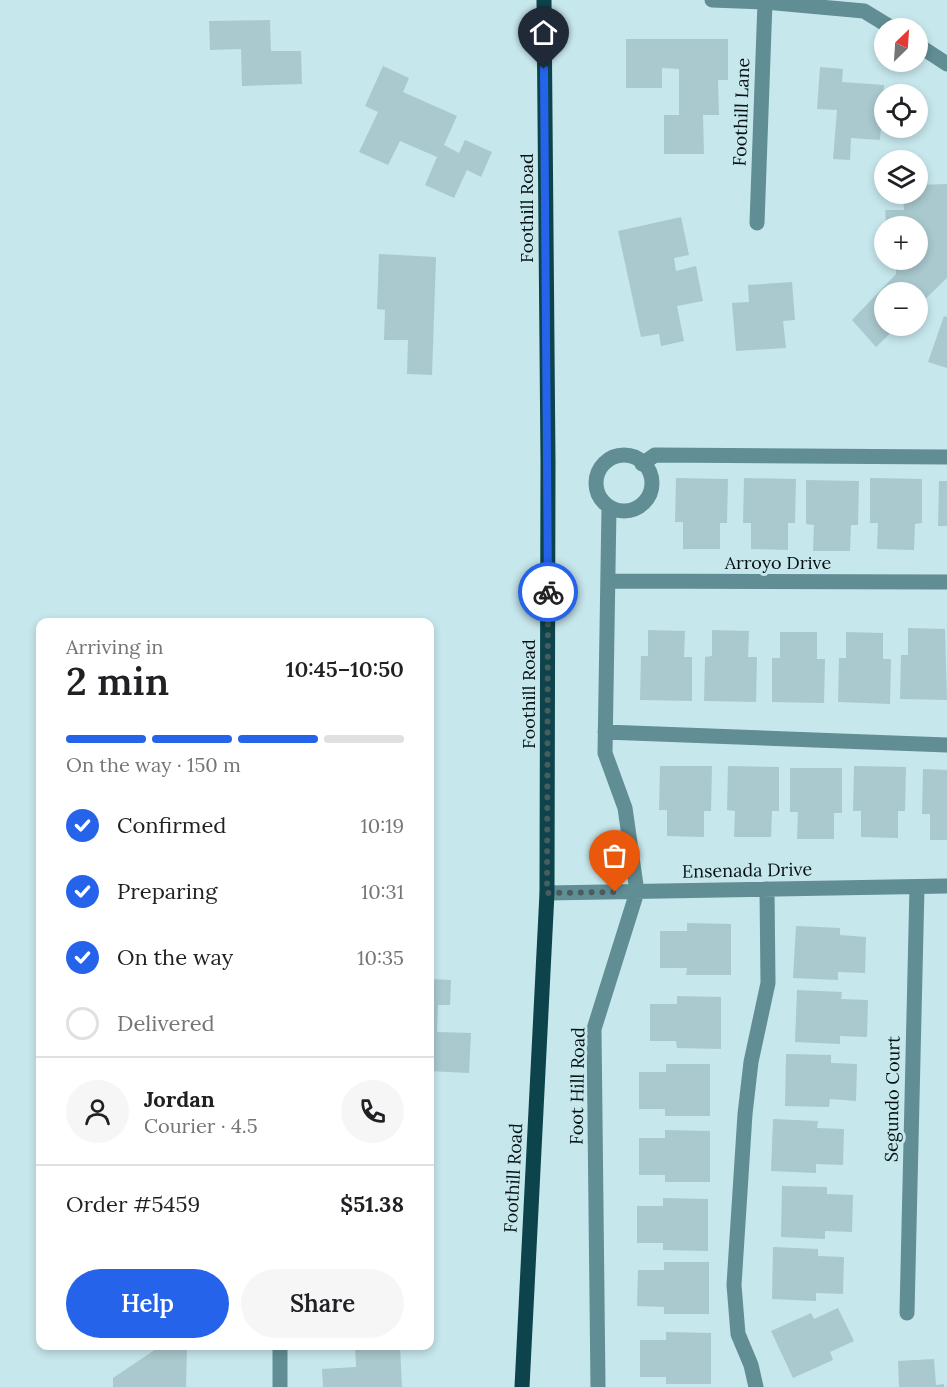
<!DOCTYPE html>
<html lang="en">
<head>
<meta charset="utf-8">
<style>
	body { margin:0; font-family:Lora,serif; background:#f6f6f6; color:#202124; height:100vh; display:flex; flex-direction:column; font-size:22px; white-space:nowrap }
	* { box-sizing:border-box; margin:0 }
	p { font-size:20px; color:#757577 }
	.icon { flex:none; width:33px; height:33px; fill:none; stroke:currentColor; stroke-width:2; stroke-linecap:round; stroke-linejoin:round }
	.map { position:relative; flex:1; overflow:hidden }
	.details { position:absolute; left:36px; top:618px; width:398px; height:732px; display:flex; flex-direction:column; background:#fff; border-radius:12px; box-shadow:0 3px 9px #0003 }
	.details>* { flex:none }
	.needle { width:39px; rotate:25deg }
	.controls { position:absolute; left:874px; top:18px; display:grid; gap:12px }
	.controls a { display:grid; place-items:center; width:54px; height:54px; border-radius:50%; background:#fff; box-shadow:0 3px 9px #0003; font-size:30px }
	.pin { position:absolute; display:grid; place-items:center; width:51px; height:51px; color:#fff; margin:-62px -26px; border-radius:50% 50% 50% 0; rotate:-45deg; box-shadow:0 0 6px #0007 }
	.pin .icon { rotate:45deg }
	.courier { position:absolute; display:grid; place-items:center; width:60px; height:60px; margin:-30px; border:4px solid #2563eb; border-radius:50%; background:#fff; color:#222; box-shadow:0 2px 8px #0007 }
	.headline em { font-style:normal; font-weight:600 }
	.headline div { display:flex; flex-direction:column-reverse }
	.headline { display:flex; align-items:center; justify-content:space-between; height:102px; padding:0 30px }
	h1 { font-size:39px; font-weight:600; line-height:45px }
	.bar { display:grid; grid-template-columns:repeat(4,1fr); gap:9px 6px; align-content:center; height:72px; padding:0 30px }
	.bar i { height:8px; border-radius:4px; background:#e0e0e0 }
	.bar .active { background:#2563eb }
	.bar p { grid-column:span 4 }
	.line { display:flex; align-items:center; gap:15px; padding:0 30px; border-top:2px solid #e0e0e0 }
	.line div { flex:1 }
	.round { display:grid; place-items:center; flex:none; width:63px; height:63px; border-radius:32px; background:#f6f6f6 }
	ol { padding:0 30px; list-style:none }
	li { display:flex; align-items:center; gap:18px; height:66px }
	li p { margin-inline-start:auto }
	li .icon { padding:6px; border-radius:50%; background:#2563eb; color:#fff; stroke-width:4 }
	li:last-child { color:#757577 }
	li i { width:33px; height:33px; border:3px solid #e0e0e0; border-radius:50% }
	.action { display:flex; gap:12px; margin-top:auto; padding:12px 30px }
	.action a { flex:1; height:69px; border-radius:36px; background:#2563eb; color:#fff; font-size:24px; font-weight:600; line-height:69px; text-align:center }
	.action a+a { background:#f6f6f6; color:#202124 }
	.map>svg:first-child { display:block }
</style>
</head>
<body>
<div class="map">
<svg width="947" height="1387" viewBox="0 0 947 1387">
	<rect width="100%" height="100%" fill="#c6e7ec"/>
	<path fill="#a9c9ce" d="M270,20L271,51H301L302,84L242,86L241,49L210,50L209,21Z
		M626,39H728V80H718L719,115H703L704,154H664V115H679V69L662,68V88H626Z
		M383,66L409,78L403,92L457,116L444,145L459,153L465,140L492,152L481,177L467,170L454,198L425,185L437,157L400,141L388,165L359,152L378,112L365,106Z
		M820,67L843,69L842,82L884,85L880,140L851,138L850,160L833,159L837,110L817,109Z
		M947,184V278L918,306V292H885V326H898L876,347L852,320L896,274V260H918V226H895L894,222L886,223L885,210H904L903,194H918V185Z
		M681,217L689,255L674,258L676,271L696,266L703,301L677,306L684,341L661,346L659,334L641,337L618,231Z
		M379,254L436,257L432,375L407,374L408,340H384L385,310L377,309Z
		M792,282L795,320L783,321L786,348L736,351L732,303L749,302L748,285Z
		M944,316L947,317V368L928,362Z
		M676,478L728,479L727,523H720V549H683V522H675Z
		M744,478L796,479L795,523H788V550L751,549V523H743Z
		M870,478L922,479V523L915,524L914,550L877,549L878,523H870Z
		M806,480L859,481L858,525H851L850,551H813L814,525L806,524Z
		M939,481H947V526H938Z
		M908,628L945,629L947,700L900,699L901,655H908Z
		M648,630L685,631L684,657H692V701L640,700L641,656H648Z
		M712,630L749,631L748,657H757L756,702L704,701L705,657L712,656Z
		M780,632H817V659H825L824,703L772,702V658H780Z
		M846,632L883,633V659H891L890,704L838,702L839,658H846Z
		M660,766H712L711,811H704V837L667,836V810H659Z
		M728,766L779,767V811H772L771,837H734L735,811L727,810Z
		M854,766L906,767L905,811H898V838L861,837V811H853Z
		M790,768H842V813H834V839H797L798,812H790Z
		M923,769L947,770V840H930V814H922Z
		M687,923L731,924V975H686L687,968H660V931H687Z
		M796,926L840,928V935L866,937L865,973L838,972V980L793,978Z
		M429,979L451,980L450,1005H438L437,1032L471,1033L469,1073L429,1071Z
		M797,990L842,992L841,999L868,1000L867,1037L840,1036V1044L795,1042Z
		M677,996L721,997V1049L677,1048L676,1041H650V1004H677Z
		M786,1054L831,1055V1063L857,1064L856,1101L830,1099L829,1107L785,1106Z
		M666,1064H710V1116H665V1109H639V1072H666Z
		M773,1119L818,1121L817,1128L844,1129L843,1165L816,1164V1173L771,1171Z
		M665,1130L710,1131V1182H665V1175H639V1138H665Z
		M782,1186L827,1187V1194L853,1195L852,1232L825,1231V1239L781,1237Z
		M663,1198L708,1199V1251L663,1250V1243H637V1206H663Z
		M773,1247L818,1249V1256L844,1257L843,1294L816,1293V1301L772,1299Z
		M664,1262H709V1314H664V1307L637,1306L638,1270H664Z
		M838,1308L854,1341L830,1352L833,1360L793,1378L771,1331L811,1313L814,1319Z
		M666,1332L711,1333V1384H666V1377H640V1340H666Z
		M355,1346H400L402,1387H323L322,1369L356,1367Z
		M159,1347L187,1348L186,1387H113V1378Z
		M934,1359L936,1385L944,1384V1387H899L898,1361Z"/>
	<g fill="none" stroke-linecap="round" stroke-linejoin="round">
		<path stroke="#618d94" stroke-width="15" d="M712,0L765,2L864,11L892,28
			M918,45L947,64
			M757,223L765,2
			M596 483a28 28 0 1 1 56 0a28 28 0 1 1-56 0Z
			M642,464L655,455L947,457
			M608,581L947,582
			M605,732L947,745
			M547,893L947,886
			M907,1313L917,887
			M280,1346V1387
			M598,1387L594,1029L637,892L625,808L605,753L609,508
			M756,1387L751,1365L738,1334L734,1285L745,1114L751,1062L768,983L767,889"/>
		<path stroke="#0d444b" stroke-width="15" d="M522,1387L547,893L548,462L544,0"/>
	</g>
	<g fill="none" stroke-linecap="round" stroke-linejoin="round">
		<path stroke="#495c5f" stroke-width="6" stroke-dasharray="0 10.8" d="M548,592L547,893L615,892"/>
		<path stroke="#2563eb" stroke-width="8" d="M544,69L548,592"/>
	</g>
	<g text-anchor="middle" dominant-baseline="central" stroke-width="6" stroke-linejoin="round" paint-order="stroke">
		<g font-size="18" fill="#061113" stroke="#c6e7ec">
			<text transform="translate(741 112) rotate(-88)">Foothill Lane</text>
			<text transform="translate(526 208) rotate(-90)">Foothill Road</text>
			<text x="778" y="562">Arroyo Drive</text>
			<text transform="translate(528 694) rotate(-90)">Foothill Road</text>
			<text transform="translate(747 870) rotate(-1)">Ensenada Drive</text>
			<text transform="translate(577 1086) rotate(-89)">Foot Hill Road</text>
			<text transform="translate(892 1099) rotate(-89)">Segundo Court</text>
			<text transform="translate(513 1178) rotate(-87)">Foothill Road</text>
		</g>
	</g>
</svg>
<div class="controls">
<a><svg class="needle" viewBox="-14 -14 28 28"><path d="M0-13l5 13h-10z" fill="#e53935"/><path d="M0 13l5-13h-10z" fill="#757577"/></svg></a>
<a><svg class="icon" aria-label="locate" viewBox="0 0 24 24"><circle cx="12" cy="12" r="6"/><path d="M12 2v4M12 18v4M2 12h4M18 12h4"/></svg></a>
<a><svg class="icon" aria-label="layers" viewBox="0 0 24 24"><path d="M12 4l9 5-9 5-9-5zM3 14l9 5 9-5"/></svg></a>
<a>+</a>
<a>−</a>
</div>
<div class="pin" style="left:615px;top:892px;background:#ea580c"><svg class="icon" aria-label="bag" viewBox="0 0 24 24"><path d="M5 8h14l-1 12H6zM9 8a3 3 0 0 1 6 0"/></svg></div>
<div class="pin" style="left:544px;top:69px;background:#1f2937"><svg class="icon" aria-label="home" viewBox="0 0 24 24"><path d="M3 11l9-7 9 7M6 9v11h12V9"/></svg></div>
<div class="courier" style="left:548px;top:592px"><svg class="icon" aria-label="bike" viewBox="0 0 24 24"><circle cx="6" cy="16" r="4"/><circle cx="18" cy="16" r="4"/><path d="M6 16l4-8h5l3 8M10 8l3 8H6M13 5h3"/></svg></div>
<section class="details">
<div class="headline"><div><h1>2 min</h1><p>Arriving in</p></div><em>10:45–10:50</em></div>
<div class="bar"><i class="active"></i><i class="active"></i><i class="active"></i><i></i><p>On the way · 150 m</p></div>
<ol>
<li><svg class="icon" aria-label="check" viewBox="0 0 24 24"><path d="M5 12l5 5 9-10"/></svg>Confirmed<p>10:19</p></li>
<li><svg class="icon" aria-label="check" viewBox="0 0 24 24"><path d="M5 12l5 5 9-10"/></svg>Preparing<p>10:31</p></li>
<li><svg class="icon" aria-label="check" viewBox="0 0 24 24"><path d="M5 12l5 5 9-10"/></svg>On the way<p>10:35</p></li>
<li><i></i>Delivered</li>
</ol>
<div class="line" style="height:108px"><a class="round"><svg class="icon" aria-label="person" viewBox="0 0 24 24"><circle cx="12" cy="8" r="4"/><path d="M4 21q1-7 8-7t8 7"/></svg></a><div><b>Jordan</b><p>Courier · 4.5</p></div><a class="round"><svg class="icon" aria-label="phone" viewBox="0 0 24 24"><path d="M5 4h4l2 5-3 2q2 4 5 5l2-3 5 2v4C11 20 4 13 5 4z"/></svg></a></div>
<div class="line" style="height:78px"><div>Order #5459</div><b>$51.38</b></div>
<div class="action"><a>Help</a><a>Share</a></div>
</section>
</div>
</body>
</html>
